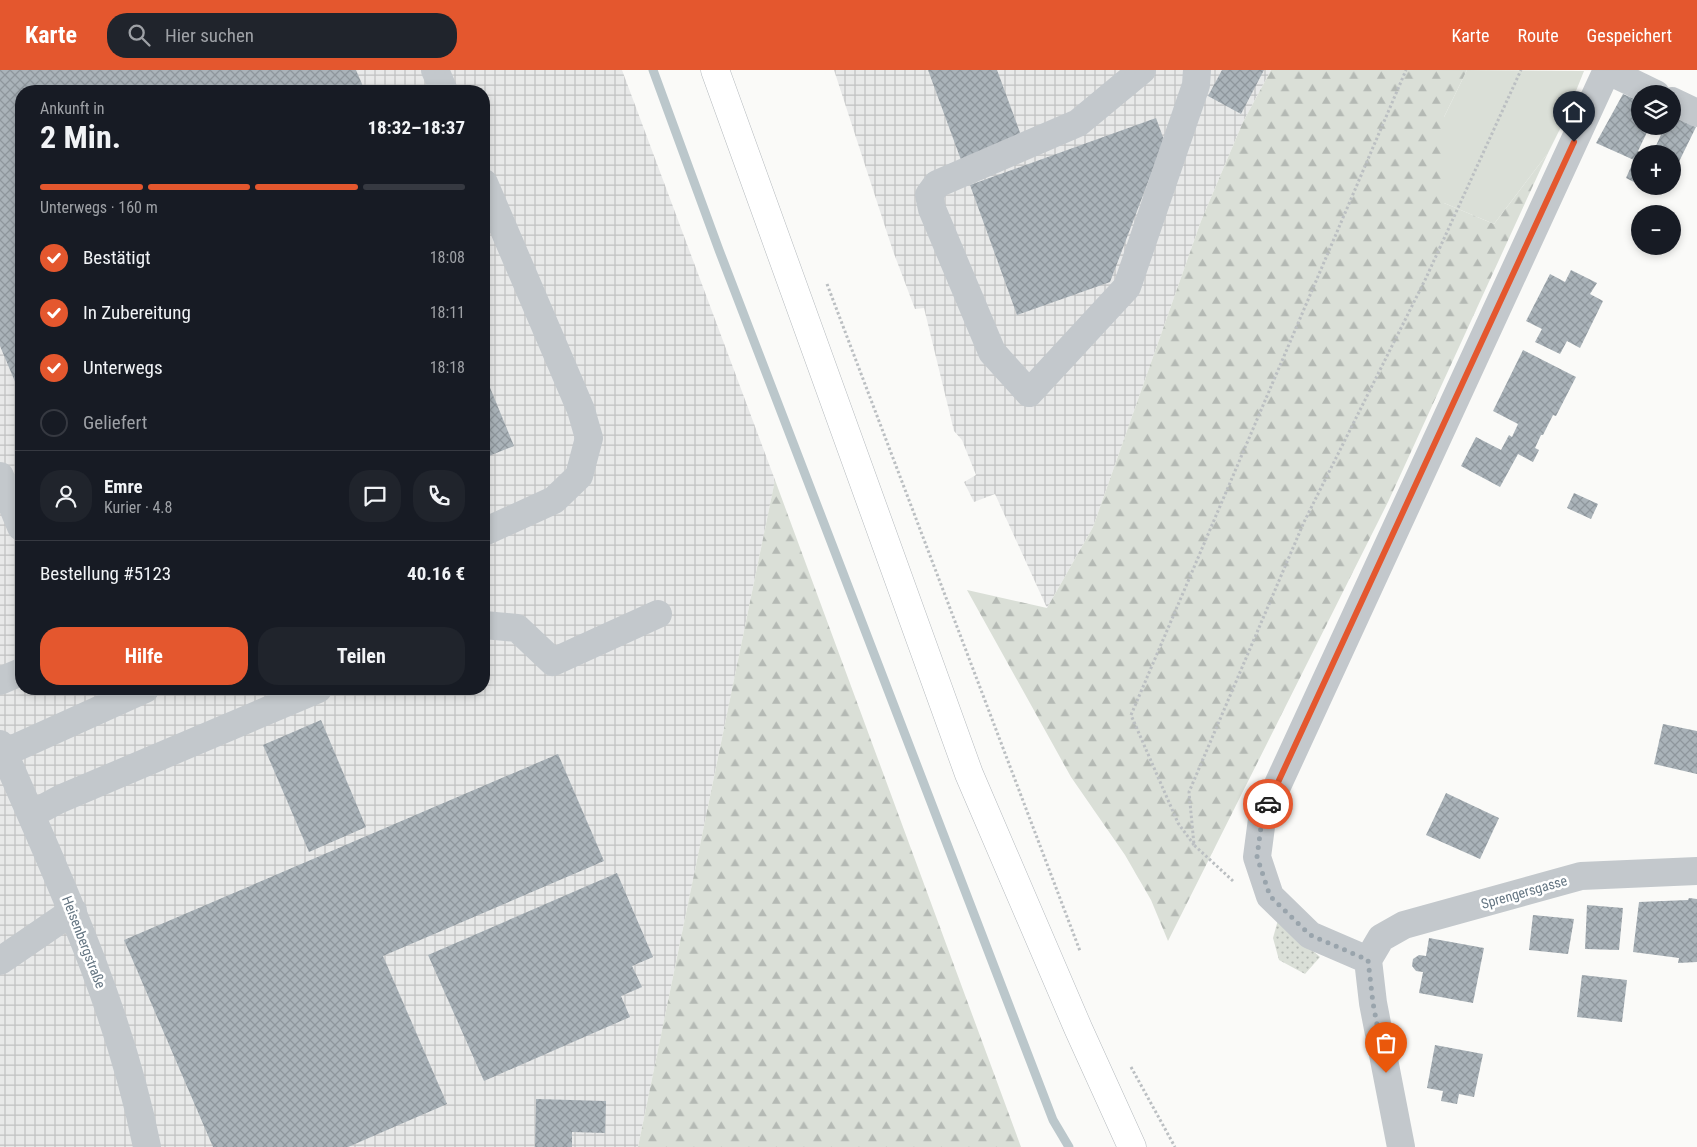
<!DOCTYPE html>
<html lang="de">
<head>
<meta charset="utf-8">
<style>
	body { margin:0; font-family:"Roboto Condensed",sans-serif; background:#20242c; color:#f1f3f6; height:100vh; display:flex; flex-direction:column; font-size:19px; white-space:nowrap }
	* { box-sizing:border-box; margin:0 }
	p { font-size:16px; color:#9ea1a6 }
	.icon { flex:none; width:28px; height:28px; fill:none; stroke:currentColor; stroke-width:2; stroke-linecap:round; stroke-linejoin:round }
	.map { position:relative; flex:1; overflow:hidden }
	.panel { position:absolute; left:15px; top:15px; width:475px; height:610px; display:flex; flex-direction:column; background:#171b24; border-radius:20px; box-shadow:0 2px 8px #0003 }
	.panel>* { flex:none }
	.controls { position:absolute; left:1631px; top:15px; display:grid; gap:10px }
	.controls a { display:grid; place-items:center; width:50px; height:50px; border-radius:50%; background:#171b24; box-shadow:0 2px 8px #0003; font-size:25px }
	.pin { position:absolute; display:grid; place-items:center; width:42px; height:42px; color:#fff; margin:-51px -21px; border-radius:50% 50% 50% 0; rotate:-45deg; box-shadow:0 0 5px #0007 }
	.pin .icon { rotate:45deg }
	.courier { position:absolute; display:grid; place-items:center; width:50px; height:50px; margin:-25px; border:4px solid #e4572e; border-radius:50%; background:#fff; color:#222; box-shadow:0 1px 6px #0007 }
	.head em { font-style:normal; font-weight:700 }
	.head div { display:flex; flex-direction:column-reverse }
	.head { display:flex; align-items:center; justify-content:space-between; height:85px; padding:0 25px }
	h1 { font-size:32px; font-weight:700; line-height:38px }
	.bar { display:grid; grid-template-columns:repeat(4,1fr); gap:8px 5px; align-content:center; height:60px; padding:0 25px }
	.bar i { height:6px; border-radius:4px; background:#363941 }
	.bar .current { background:#e4572e }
	.bar p { grid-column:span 4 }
	.line { display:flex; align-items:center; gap:12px; padding:0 25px; border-top:1px solid #363941 }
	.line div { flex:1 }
	.round { display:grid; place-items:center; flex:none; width:52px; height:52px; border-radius:20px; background:#20242c }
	ol { padding:0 25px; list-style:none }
	li { display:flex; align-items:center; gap:15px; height:55px }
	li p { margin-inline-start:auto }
	li .icon { padding:5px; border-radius:50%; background:#e4572e; color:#fff; stroke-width:4 }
	li:last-child { color:#9ea1a6 }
	li i { width:28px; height:28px; border:2px solid #363941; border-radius:50% }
	.action { display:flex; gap:10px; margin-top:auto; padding:10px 25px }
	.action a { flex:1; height:58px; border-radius:20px; background:#e4572e; color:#fff; font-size:20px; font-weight:700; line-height:58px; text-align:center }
	.action a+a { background:#20242c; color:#f1f3f6 }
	header { display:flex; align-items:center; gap:30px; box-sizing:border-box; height:70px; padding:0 25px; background:#e4572e; color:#fff }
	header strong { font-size:24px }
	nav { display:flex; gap:28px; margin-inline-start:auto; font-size:18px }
	.search { width:350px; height:45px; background:#20242c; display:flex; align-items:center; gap:12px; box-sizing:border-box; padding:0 18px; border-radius:20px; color:#9ea1a6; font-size:19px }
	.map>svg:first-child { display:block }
</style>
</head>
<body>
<header>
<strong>Karte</strong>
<div class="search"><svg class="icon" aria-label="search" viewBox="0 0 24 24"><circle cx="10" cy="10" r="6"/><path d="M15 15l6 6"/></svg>Hier suchen</div>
<nav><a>Karte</a><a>Route</a><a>Gespeichert</a></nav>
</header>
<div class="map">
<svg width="1697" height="1077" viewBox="0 0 1697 1077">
	<defs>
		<pattern id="industrial-grid" width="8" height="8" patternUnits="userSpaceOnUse" patternTransform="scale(1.25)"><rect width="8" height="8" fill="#e8e9e9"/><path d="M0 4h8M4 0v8" fill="none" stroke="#c0c1c2"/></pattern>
		<pattern id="forest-firs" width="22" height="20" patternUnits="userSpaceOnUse" patternTransform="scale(1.25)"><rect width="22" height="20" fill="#dadfd7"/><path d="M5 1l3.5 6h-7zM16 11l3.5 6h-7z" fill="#b4b9b4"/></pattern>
		<pattern id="park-dots" width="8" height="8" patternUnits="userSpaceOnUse" patternTransform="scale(1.25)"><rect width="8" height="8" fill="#dadfd7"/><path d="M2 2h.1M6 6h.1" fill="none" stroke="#b4b9b4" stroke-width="1.8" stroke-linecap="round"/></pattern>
		<pattern id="building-cross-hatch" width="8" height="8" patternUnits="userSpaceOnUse" patternTransform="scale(1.25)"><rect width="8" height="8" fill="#aab3b9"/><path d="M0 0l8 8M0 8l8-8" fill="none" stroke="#8e969c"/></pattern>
	</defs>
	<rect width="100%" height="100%" fill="#fafaf8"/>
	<path fill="url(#industrial-grid)" fill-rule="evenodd" d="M0,0H622L775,410L638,1077H0ZM21,21H484V619H21Z
		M834,0H1271L1243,52L1201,151L1093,457L1047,538L995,424L974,432L964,412L976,405L962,370L954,361L924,238L915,239L893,181Z"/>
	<path fill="#dadfd7" d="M1467,0L1584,1L1564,51L1548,83L1494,154L1444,133V47Z"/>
	<path fill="url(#forest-firs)" d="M1271,0H1467L1444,47V133L1494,154L1548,83L1388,432L1168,871L1151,830L1125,785L1071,707L967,520L1047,538L1093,457L1201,151L1243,52Z
		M775,410L1021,1077H638Z"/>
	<path fill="url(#park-dots)" d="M1278,850L1320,887L1305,904L1279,890L1273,868Z"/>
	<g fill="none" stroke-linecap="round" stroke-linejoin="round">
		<path stroke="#bbc7cb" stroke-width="9" d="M653,0L719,180L1053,1050L1069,1077"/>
	</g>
	<path fill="url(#building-cross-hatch)" d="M0,0H356L365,21H21V326L0,276Z
		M928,0H997L1022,68L961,90Z
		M1222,0H1264L1241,44L1208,26Z
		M1623,24L1640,31V56H1650L1638,81L1643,84H1640V115L1626,108L1634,90L1596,73Z
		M1672,46L1696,57L1672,106V84H1657L1654,80L1665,56H1672Z
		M1156,48L1164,70L1110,212L1017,245L970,115Z
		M1571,200L1597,213L1590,224L1603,231L1580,278L1567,271L1560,284L1535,272L1542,259L1526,251L1550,204L1565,212Z
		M1523,280L1576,307L1556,346L1553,345L1543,365H1541L1535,378L1539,380L1533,392L1518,384L1500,417L1461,396L1476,367L1501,380L1509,365L1512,367L1518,354L1493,341Z
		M484,303L514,376L484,388Z
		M1574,423L1598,434L1591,449L1567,438Z
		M321,650L366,757L309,782L263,675Z
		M1663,654L1697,661V704L1654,694Z
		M558,684L604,791L383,886L447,1034L348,1077H213L124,870Z
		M1446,723L1499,748L1480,789L1426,765Z
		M617,803L653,887L632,896L642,917L621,926L630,947L484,1011L428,885Z
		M1689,828L1697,829V892L1678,893L1679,888L1633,882L1639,832L1688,830Z
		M1587,835L1623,838L1619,880L1585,879Z
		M1533,845L1574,849L1568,884L1529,880Z
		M1429,868L1484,878L1473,933L1419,923L1423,902L1416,901L1412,896L1413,889L1419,885L1426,886Z
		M1582,905L1627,910L1622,952L1577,947Z
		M1435,975L1483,984L1474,1027L1459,1024L1457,1034L1441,1031L1443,1021L1427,1018Z
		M536,1029L606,1031L605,1063L572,1062V1077H535Z"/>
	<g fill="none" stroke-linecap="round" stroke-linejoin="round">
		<g stroke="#b5babe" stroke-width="29">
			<path id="major" d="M715,0L969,704L1078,958L1132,1077"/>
		</g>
		<path stroke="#bbbfc2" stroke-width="3" stroke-dasharray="2.5 2.5" stroke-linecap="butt" d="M827,214L1080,881
			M1194,775L1178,753L1131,645L1406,0
			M1233,811L1194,775L1189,722L1304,452L1426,208L1521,0
			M1131,997L1175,1077"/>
		<path stroke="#c3c8cc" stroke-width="28" d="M435,0L444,21
			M1142,0L1078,53L937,114L929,125L932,139L992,282L1029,323L1127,217L1196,15L1197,0
			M1606,0L1656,24
			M1672,31L1697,43
			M484,113L581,340L589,368L579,406L554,430L484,462
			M0,406L21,457
			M484,555L517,558L553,592L658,544
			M0,611L21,602
			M0,674C57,805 119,936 147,1077
			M4,683L145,619
			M32,744L60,729L318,619
			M1368,890L1310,865L1270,826L1257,787L1262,749L1607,0
			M1368,890L1381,868L1404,855L1581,806L1697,801
			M1368,890L1373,933L1401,1077
			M0,891L73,841"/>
		<use href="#major" stroke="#fff" stroke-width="28"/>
	</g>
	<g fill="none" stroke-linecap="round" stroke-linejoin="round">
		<path stroke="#99a4ac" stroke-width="5" stroke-dasharray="0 9" d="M1268,734L1262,749L1257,787L1270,826L1310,865L1368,890L1373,933L1386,1003"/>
		<path stroke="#e4572e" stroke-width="6" d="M1268,734L1574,72"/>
	</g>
	<g text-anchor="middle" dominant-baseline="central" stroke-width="5" stroke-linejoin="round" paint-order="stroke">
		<g font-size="14" fill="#657683" stroke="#fff">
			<text transform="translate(1524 822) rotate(-16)">Sprengersgasse</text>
			<text transform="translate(84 872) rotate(69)">Heisenbergstraße</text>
		</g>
	</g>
</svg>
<div class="controls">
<a><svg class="icon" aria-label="layers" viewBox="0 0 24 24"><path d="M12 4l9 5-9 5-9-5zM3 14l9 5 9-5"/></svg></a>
<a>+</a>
<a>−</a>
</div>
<div class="pin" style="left:1386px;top:1003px;background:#ea580c"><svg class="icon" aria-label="bag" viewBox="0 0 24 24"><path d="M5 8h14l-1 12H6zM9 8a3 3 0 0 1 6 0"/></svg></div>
<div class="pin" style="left:1574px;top:72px;background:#1f2937"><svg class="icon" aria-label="home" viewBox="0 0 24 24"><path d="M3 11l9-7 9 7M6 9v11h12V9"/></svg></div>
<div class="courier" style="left:1268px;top:734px"><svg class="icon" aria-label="car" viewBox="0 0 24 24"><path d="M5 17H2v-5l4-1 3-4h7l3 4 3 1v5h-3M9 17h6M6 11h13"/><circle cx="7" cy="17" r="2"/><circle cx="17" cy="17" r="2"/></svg></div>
<section class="panel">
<div class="head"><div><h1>2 Min.</h1><p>Ankunft in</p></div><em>18:32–18:37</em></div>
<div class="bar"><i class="current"></i><i class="current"></i><i class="current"></i><i></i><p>Unterwegs · 160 m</p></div>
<ol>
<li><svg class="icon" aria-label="check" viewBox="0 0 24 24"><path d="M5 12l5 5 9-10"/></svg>Bestätigt<p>18:08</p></li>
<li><svg class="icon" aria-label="check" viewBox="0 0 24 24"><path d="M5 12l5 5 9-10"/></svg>In Zubereitung<p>18:11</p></li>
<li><svg class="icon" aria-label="check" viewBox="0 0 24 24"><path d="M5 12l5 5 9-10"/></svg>Unterwegs<p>18:18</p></li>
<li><i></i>Geliefert</li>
</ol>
<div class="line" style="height:90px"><a class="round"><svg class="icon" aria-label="person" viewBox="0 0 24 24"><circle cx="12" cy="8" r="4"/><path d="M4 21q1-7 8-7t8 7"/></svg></a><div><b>Emre</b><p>Kurier · 4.8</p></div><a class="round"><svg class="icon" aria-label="chat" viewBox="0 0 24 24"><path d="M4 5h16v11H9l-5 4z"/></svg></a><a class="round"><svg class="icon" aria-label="phone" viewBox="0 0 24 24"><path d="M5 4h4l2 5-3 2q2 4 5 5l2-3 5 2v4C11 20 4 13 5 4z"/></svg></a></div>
<div class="line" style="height:65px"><div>Bestellung #5123</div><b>40.16 €</b></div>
<div class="action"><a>Hilfe</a><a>Teilen</a></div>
</section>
</div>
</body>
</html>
